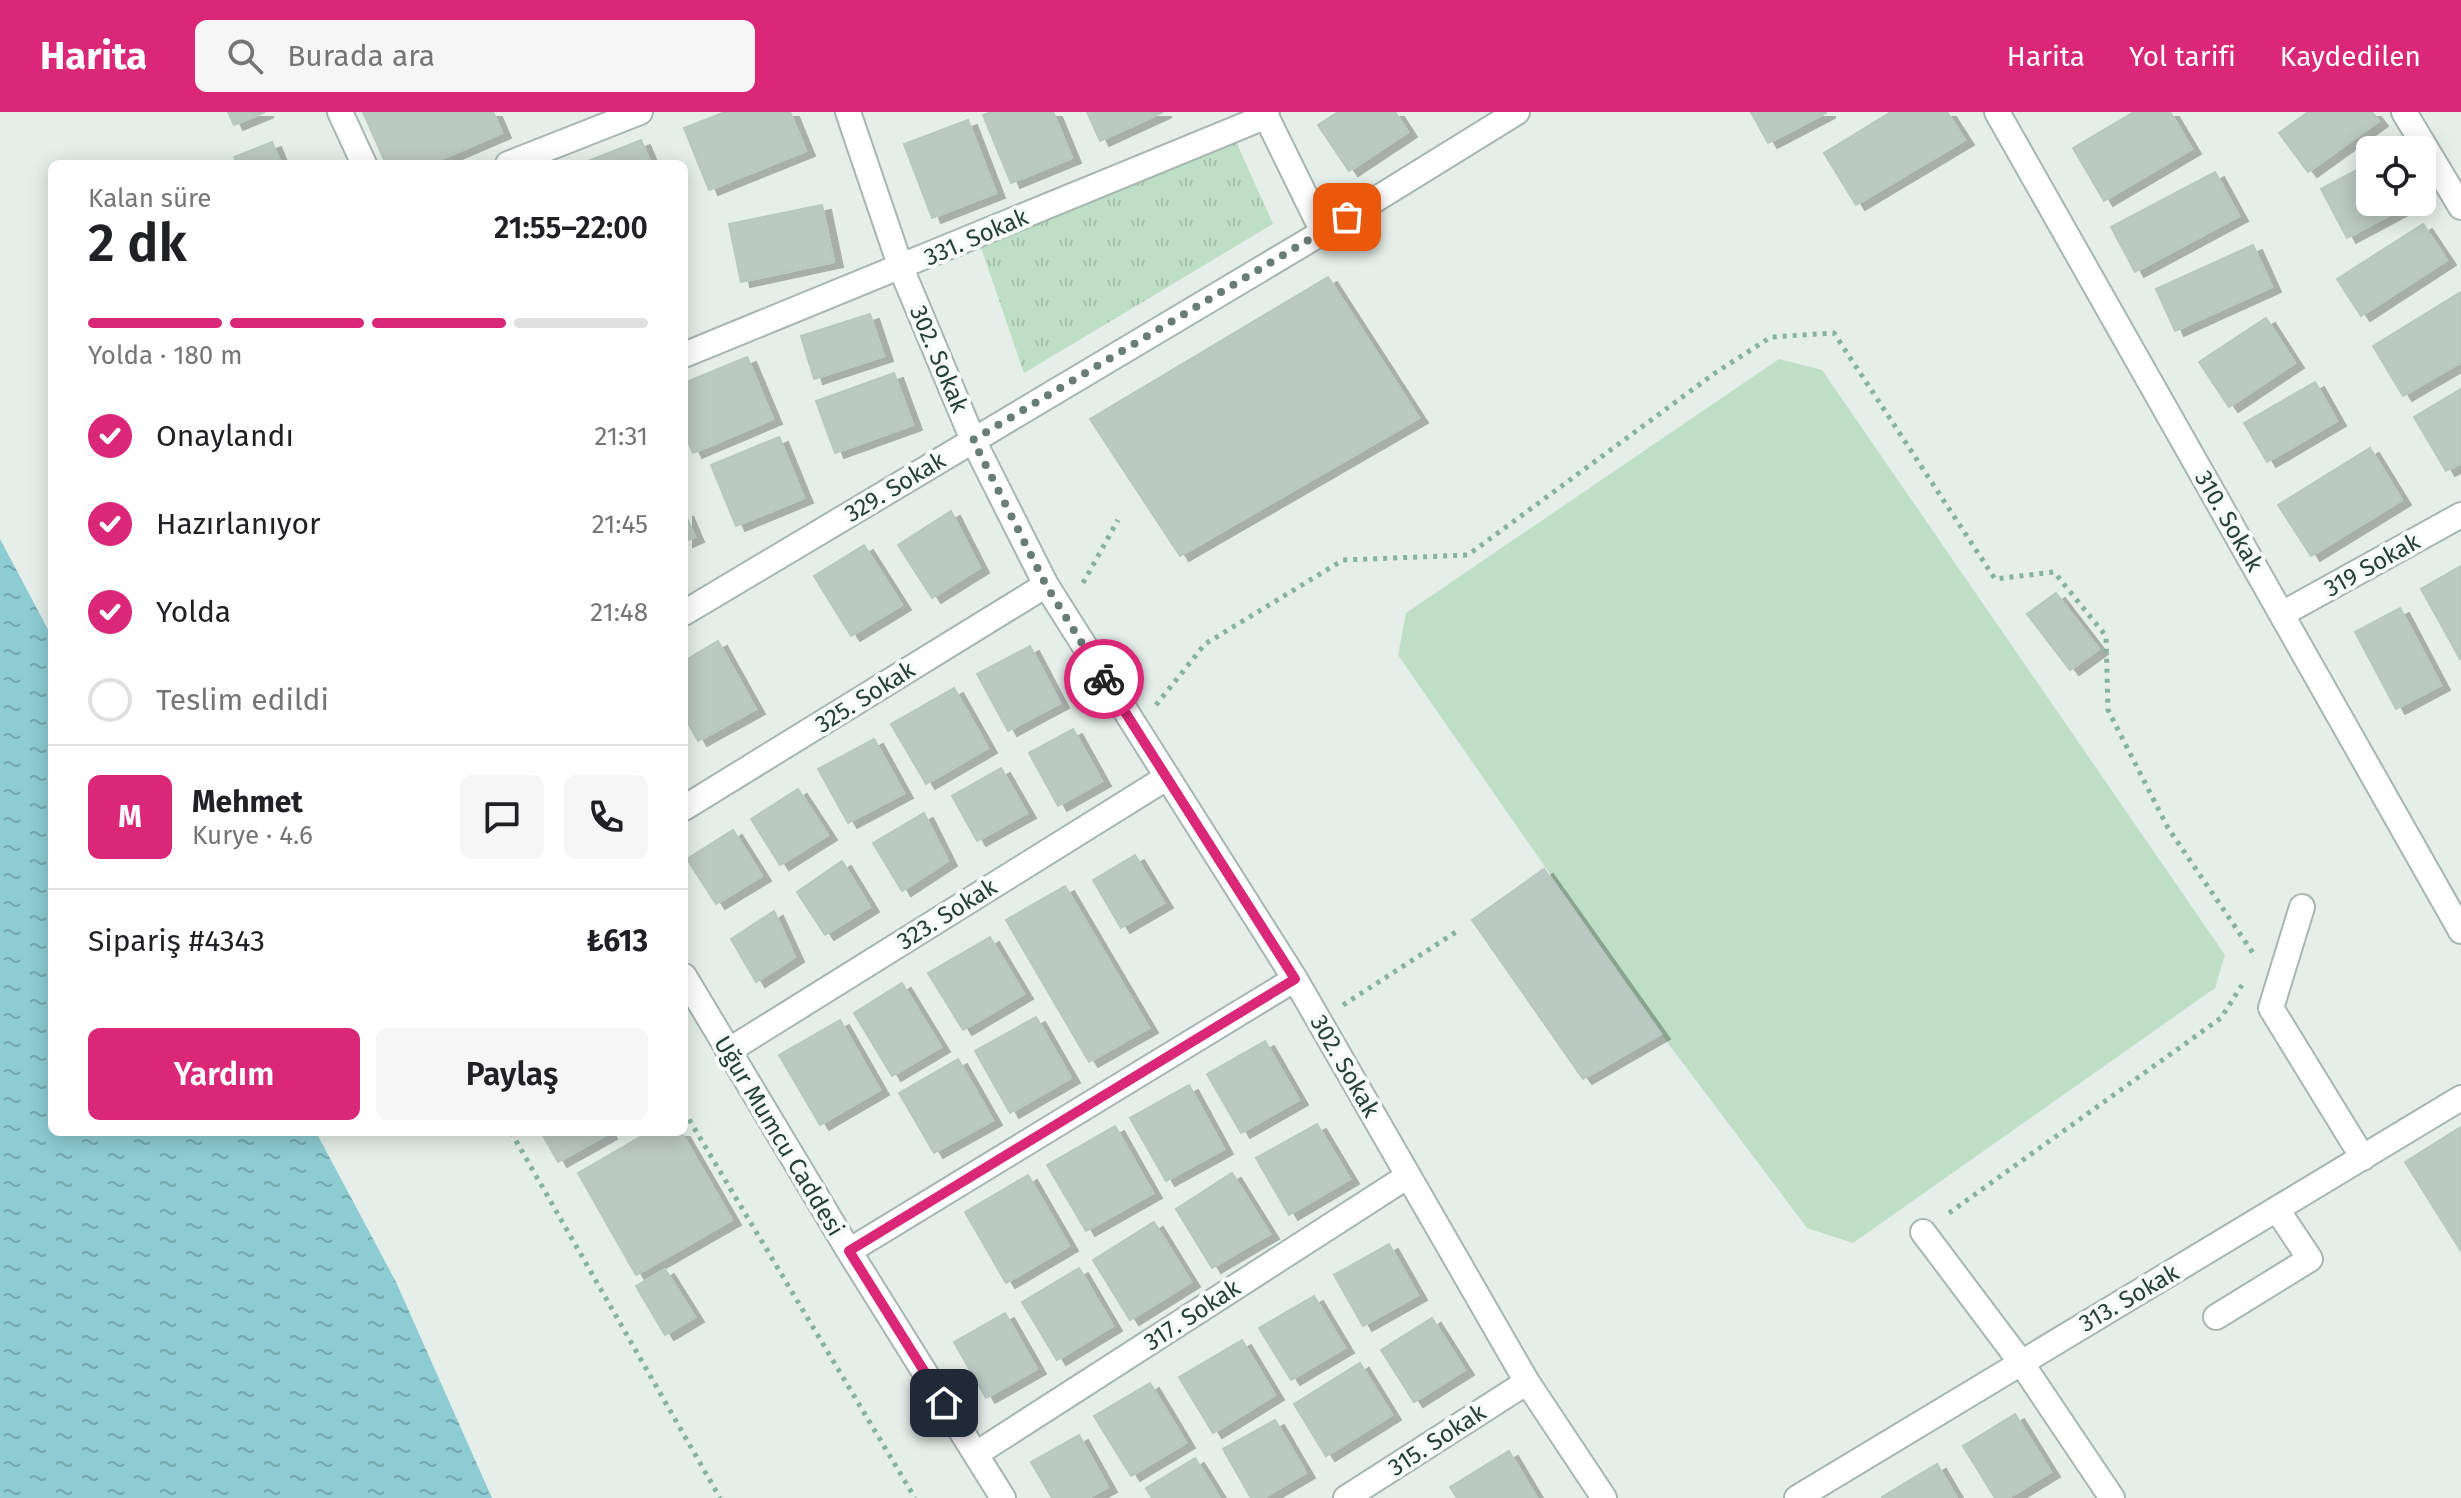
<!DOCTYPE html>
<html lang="tr">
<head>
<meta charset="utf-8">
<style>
	body { margin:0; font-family:"Fira Sans",sans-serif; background:#f6f6f6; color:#202124; height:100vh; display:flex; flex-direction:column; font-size:30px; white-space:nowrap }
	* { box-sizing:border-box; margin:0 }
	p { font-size:26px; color:#757577 }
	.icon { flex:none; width:44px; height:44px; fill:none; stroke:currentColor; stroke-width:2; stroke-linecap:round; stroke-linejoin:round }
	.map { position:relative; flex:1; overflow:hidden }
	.side { position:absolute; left:48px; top:48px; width:640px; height:976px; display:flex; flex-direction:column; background:#fff; border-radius:12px; box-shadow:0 4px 20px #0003 }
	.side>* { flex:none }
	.tools { position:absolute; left:2356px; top:24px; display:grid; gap:16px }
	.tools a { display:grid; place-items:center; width:80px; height:80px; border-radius:12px; background:#fff; box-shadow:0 4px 20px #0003; font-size:40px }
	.pin { position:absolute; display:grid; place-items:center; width:68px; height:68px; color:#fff; margin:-34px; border-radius:16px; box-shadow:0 4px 12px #0006 }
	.courier { position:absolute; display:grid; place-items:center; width:80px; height:80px; margin:-40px; border:6px solid #db2777; border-radius:50%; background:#fff; color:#222; box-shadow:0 2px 10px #0007 }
	.headline em { font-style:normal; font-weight:600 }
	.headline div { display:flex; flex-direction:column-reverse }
	.headline { display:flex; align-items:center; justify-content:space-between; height:136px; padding:0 40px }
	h1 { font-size:52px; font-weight:600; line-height:60px }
	.bar { display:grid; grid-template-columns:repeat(4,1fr); gap:12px 8px; align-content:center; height:96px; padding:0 40px }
	.bar i { height:10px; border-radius:6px; background:#e0e0e0 }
	.bar .selected { background:#db2777 }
	.bar p { grid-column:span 4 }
	.line { display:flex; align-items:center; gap:20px; padding:0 40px; border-top:2px solid #e0e0e0 }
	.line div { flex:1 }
	.round { display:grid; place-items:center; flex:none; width:84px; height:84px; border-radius:12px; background:#f6f6f6 }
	ol { padding:0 40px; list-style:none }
	li { display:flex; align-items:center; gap:24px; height:88px }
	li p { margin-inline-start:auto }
	li .icon { padding:8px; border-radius:50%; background:#db2777; color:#fff; stroke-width:4 }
	li:last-child { color:#757577 }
	li i { width:44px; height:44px; border:4px solid #e0e0e0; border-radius:50% }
	.cta { display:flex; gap:16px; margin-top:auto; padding:16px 40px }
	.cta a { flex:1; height:92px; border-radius:12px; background:#db2777; color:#fff; font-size:32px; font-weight:600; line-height:92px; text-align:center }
	.cta a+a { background:#f6f6f6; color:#202124 }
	header { display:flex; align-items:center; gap:48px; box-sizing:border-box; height:112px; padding:0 40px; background:#db2777; color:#fff }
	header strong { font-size:38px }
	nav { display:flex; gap:44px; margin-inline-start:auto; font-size:28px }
	.search { width:560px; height:72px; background:#f6f6f6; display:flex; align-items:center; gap:20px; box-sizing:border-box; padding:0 28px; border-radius:12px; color:#757577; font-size:30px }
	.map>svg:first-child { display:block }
</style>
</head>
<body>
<header>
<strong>Harita</strong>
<div class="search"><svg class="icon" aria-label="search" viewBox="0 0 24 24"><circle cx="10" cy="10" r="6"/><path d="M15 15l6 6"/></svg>Burada ara</div>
<nav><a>Harita</a><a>Yol tarifi</a><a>Kaydedilen</a></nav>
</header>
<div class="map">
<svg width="2461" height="1386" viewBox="0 0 2461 1386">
	<defs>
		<pattern id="park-tufts" width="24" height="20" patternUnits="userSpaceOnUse" patternTransform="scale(2)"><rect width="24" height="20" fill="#bedfc5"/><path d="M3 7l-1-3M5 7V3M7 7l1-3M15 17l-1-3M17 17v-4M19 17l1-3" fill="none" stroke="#a3c0aa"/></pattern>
		<pattern id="water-ripples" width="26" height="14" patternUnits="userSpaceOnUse" patternTransform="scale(2)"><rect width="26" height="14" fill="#8dccd3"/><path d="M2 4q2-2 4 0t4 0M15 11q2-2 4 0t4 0" fill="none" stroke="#73a7ac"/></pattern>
		<filter id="shadow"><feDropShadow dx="9" dy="5" stdDeviation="0" flood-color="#0004"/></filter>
	</defs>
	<rect width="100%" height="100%" fill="#e5eee9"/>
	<path fill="#bedfc5" d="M1779,247L1822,258L2225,843L2215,876L1853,1131L1807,1116L1661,922L1398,543L1406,501Z"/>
	<path fill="url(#park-tufts)" d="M1234,25L1273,112L1024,261L979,130Z"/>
	<path fill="url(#water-ripples)" d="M0,427L52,525V1020H316L396,1170L492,1386H0Z"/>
	<path fill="#bac9c2" stroke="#b7c8c0" stroke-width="2" filter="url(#shadow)" d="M228,0H265L234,13Z
		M363,0H493L502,21L430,52H386Z
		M725,0H790L806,39L709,78L684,16Z
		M991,0H1053L1072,46L1011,71L983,3Z
		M1087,0H1163L1100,29Z
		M1338,0H1395L1408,20L1349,59L1318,13Z
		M1751,0H1826V1L1768,31Z
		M1891,0H1947L1965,28L1856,93L1824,41Z
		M2134,0H2170L2192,37L2104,89L2073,36Z
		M2308,0H2372L2379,9L2308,60L2279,21Z
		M968,8L996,81L932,106L904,32Z
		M641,28L651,52H581Z
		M272,30L281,52H237L234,45Z
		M2370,51V90H2414L2347,126L2321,77Z
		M2215,60L2239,104L2135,160L2111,115Z
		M822,93L834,150L741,170L729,112Z
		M2423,112L2447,148L2361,204L2337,167Z
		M2253,133L2272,175L2175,219L2156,177Z
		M1328,165L1419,306L1180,444L1090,307Z
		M2461,180V250L2403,284L2373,234Z
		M870,202L884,244L814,267L801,224Z
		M2266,206L2295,251L2229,295L2199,250Z
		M747,245L773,307L693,341L684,320V271Z
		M894,261L913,313L835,341L816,289Z
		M2315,270L2337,309L2267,350L2244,311Z
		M2461,277V351L2446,359L2414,305Z
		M779,325L804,386L736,414L711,353Z
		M2370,336L2402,388L2311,444L2278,393Z
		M684,399L695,425L684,430Z
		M951,399L980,456L932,486L898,433Z
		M864,433L902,493L851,524L814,464Z
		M2461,454V546L2460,547L2421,477Z
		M2056,481L2099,537L2070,558L2027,502Z
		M2400,496L2441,573L2396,597L2355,520Z
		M718,529L756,597L698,629L684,604V549Z
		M1030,534L1060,591L1008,619L977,562Z
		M954,576L988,636L926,672L891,612Z
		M1073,617L1102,669L1058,694L1029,641Z
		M874,627L904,681L848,711L818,657Z
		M1001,656L1027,701L977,729L952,684Z
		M798,677L828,723L780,753L751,707Z
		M924,701L948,749L902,779L873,731Z
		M733,718L762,764L716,792L687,747Z
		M1135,743L1164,791L1121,816L1093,768Z
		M842,749L870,795L825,823L797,780Z
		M1544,757L1661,922L1583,967L1472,808Z
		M1065,774L1149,916L1089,950L1006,808Z
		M774,799L795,845L756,870L731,827Z
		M990,825L1024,882L963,918L928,861Z
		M902,871L941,935L892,964L854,901Z
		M1036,905L1071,966L1010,1001L975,939Z
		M840,908L880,978L820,1013L779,943Z
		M1265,929L1299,988L1241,1021L1207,962Z
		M958,947L993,1008L934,1041L899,981Z
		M1189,973L1224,1037L1166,1069L1130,1006Z
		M1317,1012L1350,1067L1289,1103L1256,1046Z
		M1115,1014L1153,1081L1086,1119L1047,1053Z
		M2461,1015V1139L2405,1050Z
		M541,1020H607L608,1022L558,1050Z
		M649,1020H681L732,1108L636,1163L578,1061Z
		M1232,1061L1270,1122L1212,1156L1176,1097Z
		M1028,1063L1069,1134L1006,1171L965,1100Z
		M1154,1110L1191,1170L1130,1208L1093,1148Z
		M1389,1132L1418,1183L1363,1214L1334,1163Z
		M1079,1156L1113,1214L1057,1248L1022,1190Z
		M665,1157L695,1205L665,1223L636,1174Z
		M1314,1184L1345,1236L1291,1268L1259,1216Z
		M1005,1201L1037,1257L986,1286L954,1230Z
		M1432,1206L1465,1258L1414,1290L1381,1238Z
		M1242,1228L1275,1283L1213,1321L1179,1265Z
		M1360,1251L1392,1303L1326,1344L1294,1292Z
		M1150,1271L1186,1331L1131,1364L1094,1304Z
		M2015,1302L2051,1360L2008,1386H1995L1963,1334Z
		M1275,1308L1306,1361L1263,1386H1251L1223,1337Z
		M1079,1323L1108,1375L1088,1386H1052L1031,1350Z
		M1509,1339L1537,1386H1457L1450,1375Z
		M1195,1346L1220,1386H1152L1146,1376Z
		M1937,1352L1957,1386H1883L1882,1385Z"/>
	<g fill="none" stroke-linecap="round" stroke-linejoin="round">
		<g stroke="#a7b6b0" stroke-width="28">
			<path id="minor" d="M340,0L364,52
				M848,0L901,156L973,328L1046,473L1295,867L1527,1270L1604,1386
				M1264,0L1323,120
				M1997,0L2461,819
				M2404,0L2461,95
				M508,52L640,0
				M684,243L1267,4
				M684,501L1323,120L1517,0
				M2282,502L2461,403
				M684,696L1046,473
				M2302,795L2271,896L2363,1046
				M684,864L849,1139L1003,1386
				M728,939L1166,666
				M1923,1120L2020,1249L2112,1386
				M849,1139L1295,867
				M2216,1205L2310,1147L2278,1099
				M976,1342L1408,1064
				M1346,1386L1527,1270
				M1797,1386L2461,986"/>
		</g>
		<path stroke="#85b2a1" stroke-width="5" stroke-dasharray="4 6" stroke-linecap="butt" d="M1083,471L1118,408
			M1156,593L1205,532L1343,448L1468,443L1715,261L1771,225L1834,221L1995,467L2054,460L2106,524L2108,598L2168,716L2253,841
			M1343,893L1456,820
			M684,999L915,1386
			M511,1020L720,1386
			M1949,1101L2221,906L2242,873"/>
		<use href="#minor" stroke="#fff" stroke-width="24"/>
	</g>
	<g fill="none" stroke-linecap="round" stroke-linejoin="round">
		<path stroke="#687d75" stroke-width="8" stroke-dasharray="0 14.4" d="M1104,567L1046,473L973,328L1347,105"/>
		<path stroke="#db2777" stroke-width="10" d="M944,1291L849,1139L1295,867L1104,567"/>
	</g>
	<g text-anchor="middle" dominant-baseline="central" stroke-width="8" stroke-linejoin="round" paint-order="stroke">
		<g font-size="24" fill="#244037" stroke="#f6faf8">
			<text transform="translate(976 125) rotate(-23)">331. Sokak</text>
			<text transform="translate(939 247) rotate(67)">302. Sokak</text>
			<text transform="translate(895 375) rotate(-31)">329. Sokak</text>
			<text transform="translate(2229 409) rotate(60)">310. Sokak</text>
			<text transform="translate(2372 453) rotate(-29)">319 Sokak</text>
			<text transform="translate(865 585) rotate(-32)">325. Sokak</text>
			<text transform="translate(947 802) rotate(-32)">323. Sokak</text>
			<text transform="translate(1345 954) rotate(60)">302. Sokak</text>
			<text transform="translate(779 1024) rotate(59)">Uğur Mumcu Caddesi</text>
			<text transform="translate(2129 1186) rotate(-30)">313. Sokak</text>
			<text transform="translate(1192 1203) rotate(-33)">317. Sokak</text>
			<text transform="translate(1437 1328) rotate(-33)">315. Sokak</text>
		</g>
	</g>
</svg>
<div class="tools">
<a><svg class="icon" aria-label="locate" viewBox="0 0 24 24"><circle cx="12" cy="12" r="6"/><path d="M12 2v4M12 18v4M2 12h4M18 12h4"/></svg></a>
</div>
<div class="pin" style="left:1347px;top:105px;background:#ea580c"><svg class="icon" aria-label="bag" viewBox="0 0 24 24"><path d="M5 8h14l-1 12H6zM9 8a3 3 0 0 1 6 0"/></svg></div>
<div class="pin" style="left:944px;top:1291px;background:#1f2937"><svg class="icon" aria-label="home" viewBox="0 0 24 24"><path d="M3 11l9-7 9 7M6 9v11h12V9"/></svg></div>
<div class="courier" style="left:1104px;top:567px"><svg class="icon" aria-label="bike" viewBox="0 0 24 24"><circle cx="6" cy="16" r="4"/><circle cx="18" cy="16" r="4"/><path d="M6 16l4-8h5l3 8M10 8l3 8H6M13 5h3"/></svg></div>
<section class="side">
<div class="headline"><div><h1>2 dk</h1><p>Kalan süre</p></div><em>21:55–22:00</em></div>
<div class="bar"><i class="selected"></i><i class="selected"></i><i class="selected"></i><i></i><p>Yolda · 180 m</p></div>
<ol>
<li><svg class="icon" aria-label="check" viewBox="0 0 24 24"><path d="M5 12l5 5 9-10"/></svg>Onaylandı<p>21:31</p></li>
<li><svg class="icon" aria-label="check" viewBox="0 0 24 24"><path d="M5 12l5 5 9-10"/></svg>Hazırlanıyor<p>21:45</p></li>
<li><svg class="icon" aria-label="check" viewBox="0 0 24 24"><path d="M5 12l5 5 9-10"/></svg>Yolda<p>21:48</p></li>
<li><i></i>Teslim edildi</li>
</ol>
<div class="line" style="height:144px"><b class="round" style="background:#db2777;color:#fff">M</b><div><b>Mehmet</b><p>Kurye · 4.6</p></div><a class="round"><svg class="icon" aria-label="chat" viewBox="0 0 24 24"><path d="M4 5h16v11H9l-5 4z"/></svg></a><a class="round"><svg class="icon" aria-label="phone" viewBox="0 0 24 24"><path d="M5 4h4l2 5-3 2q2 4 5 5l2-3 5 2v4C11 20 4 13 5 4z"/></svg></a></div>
<div class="line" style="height:104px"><div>Sipariş #4343</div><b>₺613</b></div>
<div class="cta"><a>Yardım</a><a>Paylaş</a></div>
</section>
</div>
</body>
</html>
